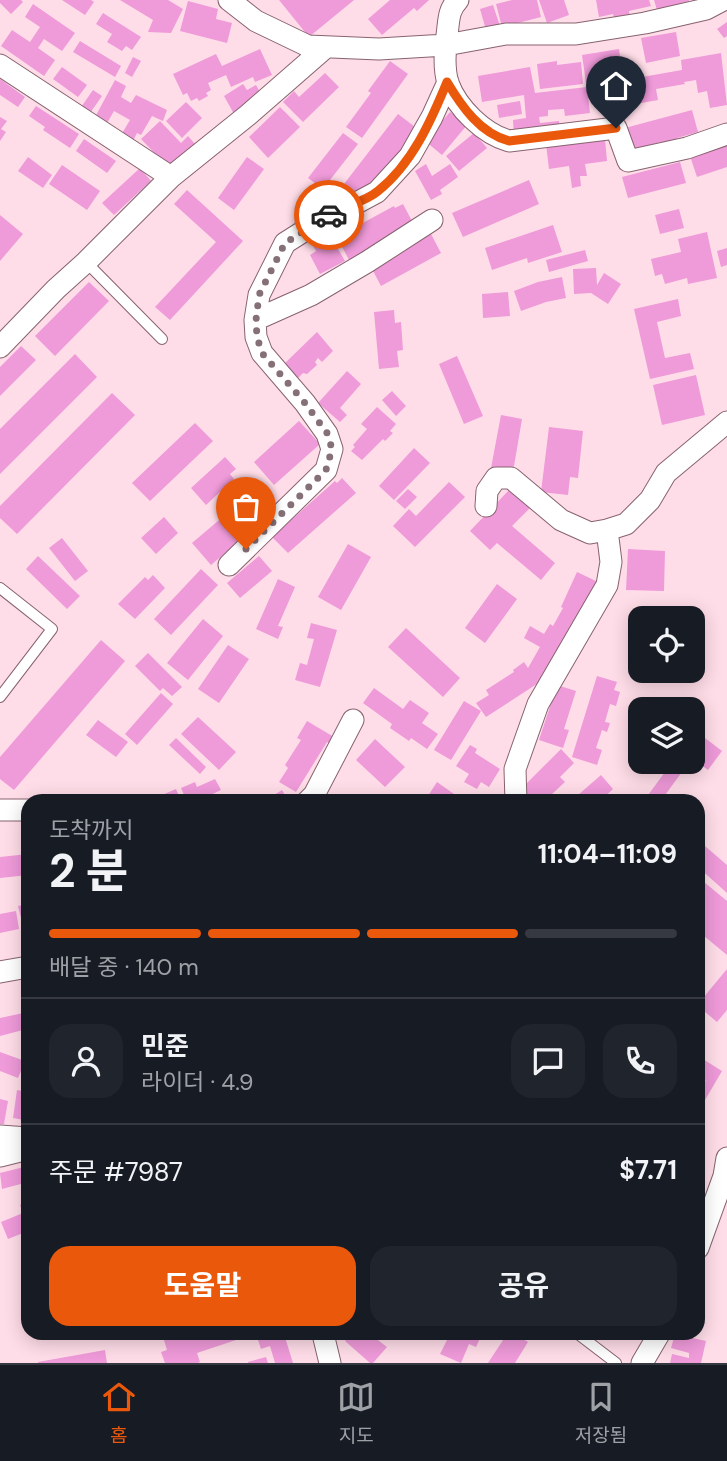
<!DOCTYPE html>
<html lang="ko">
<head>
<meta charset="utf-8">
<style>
	body { margin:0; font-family:"DM Sans","Noto Sans KR",sans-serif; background:#20242c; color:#f1f3f6; height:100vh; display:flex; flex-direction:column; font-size:26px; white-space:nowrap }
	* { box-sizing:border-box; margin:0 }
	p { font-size:23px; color:#9ea1a6 }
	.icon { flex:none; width:38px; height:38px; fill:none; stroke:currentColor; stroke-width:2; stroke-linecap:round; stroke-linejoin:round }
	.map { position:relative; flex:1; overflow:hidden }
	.details { position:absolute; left:21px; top:794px; width:684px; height:546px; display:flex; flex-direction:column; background:#171b24; border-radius:21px; box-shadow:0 4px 18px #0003 }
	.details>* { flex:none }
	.tools { position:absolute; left:628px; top:606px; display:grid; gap:14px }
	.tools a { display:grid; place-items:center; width:77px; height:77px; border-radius:14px; background:#171b24; box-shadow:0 4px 18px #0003; font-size:35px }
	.pin { position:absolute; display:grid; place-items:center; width:60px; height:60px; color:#fff; margin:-72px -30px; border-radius:50% 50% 50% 0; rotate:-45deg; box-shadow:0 0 7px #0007 }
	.pin .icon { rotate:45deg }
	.courier { position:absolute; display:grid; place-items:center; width:70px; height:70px; margin:-35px; border:5px solid #ea580c; border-radius:50%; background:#fff; color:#222; box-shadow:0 2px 9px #0007 }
	.head em { font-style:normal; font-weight:700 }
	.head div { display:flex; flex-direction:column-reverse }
	.head { display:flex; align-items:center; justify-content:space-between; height:119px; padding:0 28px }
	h1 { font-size:46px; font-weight:700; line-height:52px }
	.bar { display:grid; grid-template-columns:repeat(4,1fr); gap:10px 7px; align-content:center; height:84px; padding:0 28px }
	.bar i { height:9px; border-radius:5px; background:#363941 }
	.bar .on { background:#ea580c }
	.bar p { grid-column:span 4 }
	.line { display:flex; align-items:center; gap:18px; padding:0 28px; border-top:2px solid #363941 }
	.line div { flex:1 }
	.round { display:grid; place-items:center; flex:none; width:74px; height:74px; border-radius:21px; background:#20242c }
	.cta { display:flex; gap:14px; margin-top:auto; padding:14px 28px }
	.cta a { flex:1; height:80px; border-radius:21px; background:#ea580c; color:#fff; font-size:28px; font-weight:700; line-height:80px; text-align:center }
	.cta a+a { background:#20242c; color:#f1f3f6 }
	.tabs { display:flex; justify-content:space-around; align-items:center; height:98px; border-top:2px solid #363941; background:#171b24; font-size:19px; color:#9ea1a6 }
	.tabs a { display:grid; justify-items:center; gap:4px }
	.tabs .on { color:#ea580c }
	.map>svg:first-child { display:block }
</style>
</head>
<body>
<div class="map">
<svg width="727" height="1363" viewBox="0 0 727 1363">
	<rect width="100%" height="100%" fill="#ffdde8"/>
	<path fill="#ef9ad9" d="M0,0H21L23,2L11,14L0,3Z
		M62,0H91L94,2L85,15Z
		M120,0H168L183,9L171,33L148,32L153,20Z
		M279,0H354L309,37Z
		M390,0H429L417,11L414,8L382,35L368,19Z
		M512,0H537L541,17L502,27L496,4Z
		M539,0H564L569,15L547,23Z
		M596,0H649L651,6L629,11L630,19L615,22L613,14L599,17Z
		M654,0H689V1L657,10Z
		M188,1L218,9L216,19L232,23L227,43L180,31Z
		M33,4L75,33L62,51L44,39L38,48L55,60L44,76L1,46L12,30L30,42L40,27L25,17Z
		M493,5L500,26L486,30L480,9Z
		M103,13L141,37L132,50L126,46L122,51L107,42L112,34L96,24Z
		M727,22V36L724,38L717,29Z
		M676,32L680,56L646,63L641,38Z
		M80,41L121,66L115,77L73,52Z
		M260,49L272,75L255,82L253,77L231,87L226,75L208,83L211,90L206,93L208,96L199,101L197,98L191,101L187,93L183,95L173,74L216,54L222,66Z
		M619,49L623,77L586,83L582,55Z
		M721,53L727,105L710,108L707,91L698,93L696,80L684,82L685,84L656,89L658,100L636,104L635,100L595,107L591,86L682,70L681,60Z
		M133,57L141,61L132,77L125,73Z
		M390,61L408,74L362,138L346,127L371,93L368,91Z
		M557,61V65L581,62L583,84L540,89L537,64Z
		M62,67L87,85L78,97L53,79Z
		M530,67L535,93L587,87L590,113L565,116L564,109L548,110V116L539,117L540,123L559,121L560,133L514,137L513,120L526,118L524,95L482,102L478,76Z
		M325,73L339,87L303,122L283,102L294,91L299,97Z
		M0,79L25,97L18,107L0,95Z
		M115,80L126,86L121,97L131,103L136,95L167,110L163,121L152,116L141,135L137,133L133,141L121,135L130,120L114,111L106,125L94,119Z
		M243,84L247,90L256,85L262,96L234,114L224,96Z
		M93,90L102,96L88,116L79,110Z
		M520,101L522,114L499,118L497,105Z
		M186,102L202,118L182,138L166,121Z
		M36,106L79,134L70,148L43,130L45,127L29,116Z
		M280,107L300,127L268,158L249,137Z
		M692,110L698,132L677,138L678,145L663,149L661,142L631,150L625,128Z
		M450,112L467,125L442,155L425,141Z
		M398,114L419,130L379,182L360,196L344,184Z
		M0,117L7,121L1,129L6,132L0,141Z
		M160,121L181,143L188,136L196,145L171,170L141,139Z
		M343,133L358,144L323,189L308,178Z
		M474,133L487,148L459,171L446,156Z
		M84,139L116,161L107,173L76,151Z
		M605,139L607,161L585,164L587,176H580L581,186L572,188L569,166L549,169L546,144Z
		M727,144V167L697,177L690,156Z
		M28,157L52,175L43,188L18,171Z
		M247,157L264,169L234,210L218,198Z
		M680,162L686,183L628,198L622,177Z
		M426,164L432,176L450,164L458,177L440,190L442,194L431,200L415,171Z
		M62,165L100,191L87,210L49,184Z
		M140,168L151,181L114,215L102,203Z
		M529,180L539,204L463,237L452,213Z
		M187,190L243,241L170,320L155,307L216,242L174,204Z
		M403,204L413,223L406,229L349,260L337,237L338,234L331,237L345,261L320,274L310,255L316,251L307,235L341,217L348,231L394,206L395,208Z
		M679,209L684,228L660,234L655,215Z
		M0,215L23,234L0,261Z
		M553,225L562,252L528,263L527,258L492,270L485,248Z
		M707,232L717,278L688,284L687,278L665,284L662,274L655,276L651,259L681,252L678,239Z
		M431,234L441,253L381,286L371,267Z
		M727,248V265L721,267L717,251Z
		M585,250L588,261L549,272L546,260Z
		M596,268L597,285L604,273L621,284L608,304L591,293L574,294L573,269Z
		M562,277L566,298L546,302L521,311L514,291L538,282Z
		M89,282L109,301L55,356L35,336Z
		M508,292L510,316L483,318L482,294Z
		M678,299L681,316L657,322L665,358L690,353L694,369L650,379L634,309Z
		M394,310L395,323L401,322L403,350L397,351L399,367L379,369L374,312Z
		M317,332L333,351L322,362L318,358L315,362L317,365L307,374L303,373L295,381L281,367Z
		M21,346L36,360L0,396V367Z
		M75,354L97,377L0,474V429Z
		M457,356L483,416L464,424L439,364Z
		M347,371L361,384L340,408L347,415L340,422L318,403Z
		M696,375L705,415L662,425L653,385Z
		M392,391L406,406L396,416L382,400Z
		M112,393L135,415L17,534L0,518V506Z
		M377,407L396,424L390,431L393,433L385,441L383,439L362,460L351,451L355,447L353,445L367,429L361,424Z
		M501,415L522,419L513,472L491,468Z
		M299,421L320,444L274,485L254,462Z
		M195,423L213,441L150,501L132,483Z
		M549,427L583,431L578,478L570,477L568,495L541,492Z
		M414,448L430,463L394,500L379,486Z
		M225,457L236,469L230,474L234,479L206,505L191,488Z
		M342,478L356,493L288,553L272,537L335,481L337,483Z
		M449,482L465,497L415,547L393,526L409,509L416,516Z
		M511,488L531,507L512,526L555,563L541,580L497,543L490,550L470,531Z
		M408,489L417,497L405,509L396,501Z
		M251,493L270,515L211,565L192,543Z
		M164,517L178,533L156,554L141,538Z
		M62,538L88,571L75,581L49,548Z
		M348,544L371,557L341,610L318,597Z
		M628,549L665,551L664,591L626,590Z
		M38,556L80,596L67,609L26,569Z
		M259,556L272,571L240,598L227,583Z
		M201,569L218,585L171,635L154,619Z
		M577,572L598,582L546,678L486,717L476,703L489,695L486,690L514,672L513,670L524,662L528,668L540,647L524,638L530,626L544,634L550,624L553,626L563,608L561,607Z
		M153,575L165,588L135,619L118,604L145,577L148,580Z
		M278,579L295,587L278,626L283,627L278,639L256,629Z
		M497,584L517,599L485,643L465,628Z
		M203,619L223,636L188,680L167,663Z
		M311,623L337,630L320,687L295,680L300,663L307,665L314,639L307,638Z
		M406,628L460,678L443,697L388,647Z
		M101,640L125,661L14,790L0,779V757Z
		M228,645L249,659L219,703L198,689Z
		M148,653L182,687L172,696L163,688L160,691L135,666Z
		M597,676L617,682L614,690L620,692L616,706L610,704L605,722L610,723L607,732L602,730L596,748L602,750L597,765L572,757Z
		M557,685L576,691L564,729L569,730L563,748L539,740Z
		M374,688L403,709L410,700L429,713L422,723L438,734L427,749L411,738L409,741L390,728L392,724L363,703Z
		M161,693L173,704L137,745L125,734Z
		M464,701L481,711L451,760L434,750Z
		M198,717L236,752L219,770L181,734Z
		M98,720L128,742L116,757L86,735Z
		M307,721L334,737L330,744L327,742L296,792L279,782L288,768L285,765L301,740L297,738Z
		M176,738L206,767L200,774L169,745Z
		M705,738L722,751L708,770L693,759V740L699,745Z
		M375,739L405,767L385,787L356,760Z
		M470,745L477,749L475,753L500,769L489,787L481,782L477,789L464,782L469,774L456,766Z
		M561,749L574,763L560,777L565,782L551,795L553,797L548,802H529L519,791Z
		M673,761H690L660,802H643Z
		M601,775L613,789L599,802H570Z
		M215,779L221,790L196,802H187L181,788L195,782L197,787Z
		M437,782L454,794L449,802H424Z
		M176,789L181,801H148Z
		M282,790L289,802H263Z
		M698,840L727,865V893L698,867Z
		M28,854V875L0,878V857Z
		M698,877L727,901V955L698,931Z
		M28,904V921L22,922L18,906Z
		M16,911L19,929L0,933V914Z
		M727,969V1010L717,1022L698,1006V1004Z
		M28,1012V1057H27L23,1030L0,1036V1018Z
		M0,1052L25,1061L18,1078L0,1071Z
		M698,1056L722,1071L698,1112V1078L708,1082L698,1076Z
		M17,1090L28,1092V1128L23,1127L24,1120L13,1118Z
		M0,1099L8,1101L4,1124H0Z
		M28,1166V1182L2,1189L0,1173Z
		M28,1202V1231L8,1239L1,1222L23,1213L20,1205Z
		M174,1334H244L245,1337L197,1353L200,1362L198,1363H165L161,1352L167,1350L163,1337Z
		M256,1334H284L293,1363H275L270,1346L261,1349Z
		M351,1334H370L387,1347L373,1363H370L345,1341Z
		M450,1334H482L476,1347L469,1344L461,1363L440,1354Z
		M507,1334H515L528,1342L515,1363H488Z
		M675,1334L706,1341L701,1363H670L672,1354L689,1358V1353L671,1348Z
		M105,1350L107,1363H38V1362Z
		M266,1357L268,1363H248V1362Z"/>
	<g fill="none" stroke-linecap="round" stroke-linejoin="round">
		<g stroke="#87636f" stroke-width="12">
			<path id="lane" d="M86,262L162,339
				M0,588L52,629L0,697
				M578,1334L616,1363"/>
		</g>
		<g stroke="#87636f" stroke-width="23">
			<path id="street" d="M229,0L256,21L308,46L379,49L446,45L506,34H576L645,23L706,9L723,0
				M458,0C448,10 449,21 447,35C445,49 444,70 448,83C457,108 484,134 509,141L616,128L628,161L687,148L727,134
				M0,65L171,177
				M255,320L311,295L367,262L432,220
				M0,347L56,289L86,262L171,177L248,115L326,47
				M486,506L487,491L496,478H511L561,520L590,533L607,530L626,524L650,500L666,473L727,422
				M229,565L326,470L332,449L327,434L305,403L262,353L256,337L255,320L259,295L285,243L337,210L351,206L377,192L410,156L432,117L448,82
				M307,802L314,795L353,720
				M516,802L515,769L538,704L607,585L611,562L607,530
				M0,810H28
				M0,972L28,967
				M0,1136L28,1138
				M0,1156L28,1149
				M698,1248L724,1176L727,1158
				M323,1334L330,1363
				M642,1363L659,1334"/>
		</g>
		<use href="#lane" stroke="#fff" stroke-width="10"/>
		<use href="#street" stroke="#fff" stroke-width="21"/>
	</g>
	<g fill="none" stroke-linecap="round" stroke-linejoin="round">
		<path stroke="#867077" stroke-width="7" stroke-dasharray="0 12.6" d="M246,549L326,470L332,449L327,433L305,403L262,353L257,337L256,320L259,295L285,243L329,215"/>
		<path stroke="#ea580c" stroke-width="9" d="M329,215C344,205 364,203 378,191C412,164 431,121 447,82C462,107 480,133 509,141L616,128"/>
	</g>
</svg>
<div class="tools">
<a><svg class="icon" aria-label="locate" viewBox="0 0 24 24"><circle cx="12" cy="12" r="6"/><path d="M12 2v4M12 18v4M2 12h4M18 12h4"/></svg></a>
<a><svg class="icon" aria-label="layers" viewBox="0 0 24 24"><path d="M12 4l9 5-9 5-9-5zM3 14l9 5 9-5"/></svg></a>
</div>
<div class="pin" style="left:246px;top:549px;background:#ea580c"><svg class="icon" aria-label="bag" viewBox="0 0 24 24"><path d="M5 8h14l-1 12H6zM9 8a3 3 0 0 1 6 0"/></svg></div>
<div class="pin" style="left:616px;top:128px;background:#1f2937"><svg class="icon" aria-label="home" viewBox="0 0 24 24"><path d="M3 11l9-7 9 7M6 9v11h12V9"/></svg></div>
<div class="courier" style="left:329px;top:215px"><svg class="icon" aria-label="car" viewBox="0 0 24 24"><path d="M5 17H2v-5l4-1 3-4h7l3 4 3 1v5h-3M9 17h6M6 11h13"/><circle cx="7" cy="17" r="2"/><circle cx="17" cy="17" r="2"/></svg></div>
<section class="details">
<div class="head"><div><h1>2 분</h1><p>도착까지</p></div><em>11:04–11:09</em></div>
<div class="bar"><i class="on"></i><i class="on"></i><i class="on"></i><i></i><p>배달 중 · 140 m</p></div>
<div class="line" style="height:126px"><a class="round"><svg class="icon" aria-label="person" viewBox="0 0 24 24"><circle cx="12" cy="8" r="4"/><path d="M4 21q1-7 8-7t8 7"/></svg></a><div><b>민준</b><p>라이더 · 4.9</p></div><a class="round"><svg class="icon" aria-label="chat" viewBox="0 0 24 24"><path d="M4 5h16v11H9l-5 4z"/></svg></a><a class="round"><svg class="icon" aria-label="phone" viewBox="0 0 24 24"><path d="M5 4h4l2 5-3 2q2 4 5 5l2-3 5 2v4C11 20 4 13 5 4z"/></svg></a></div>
<div class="line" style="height:91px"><div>주문 #7987</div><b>$7.71</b></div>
<div class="cta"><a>도움말</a><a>공유</a></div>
</section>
</div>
<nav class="tabs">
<a class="on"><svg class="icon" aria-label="home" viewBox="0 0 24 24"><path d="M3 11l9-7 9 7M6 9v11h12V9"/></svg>홈</a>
<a><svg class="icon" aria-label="map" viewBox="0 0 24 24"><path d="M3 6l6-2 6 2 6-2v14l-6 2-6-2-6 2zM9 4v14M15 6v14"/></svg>지도</a>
<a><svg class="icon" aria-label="saved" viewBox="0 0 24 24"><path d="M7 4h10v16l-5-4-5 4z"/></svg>저장됨</a>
</nav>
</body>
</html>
